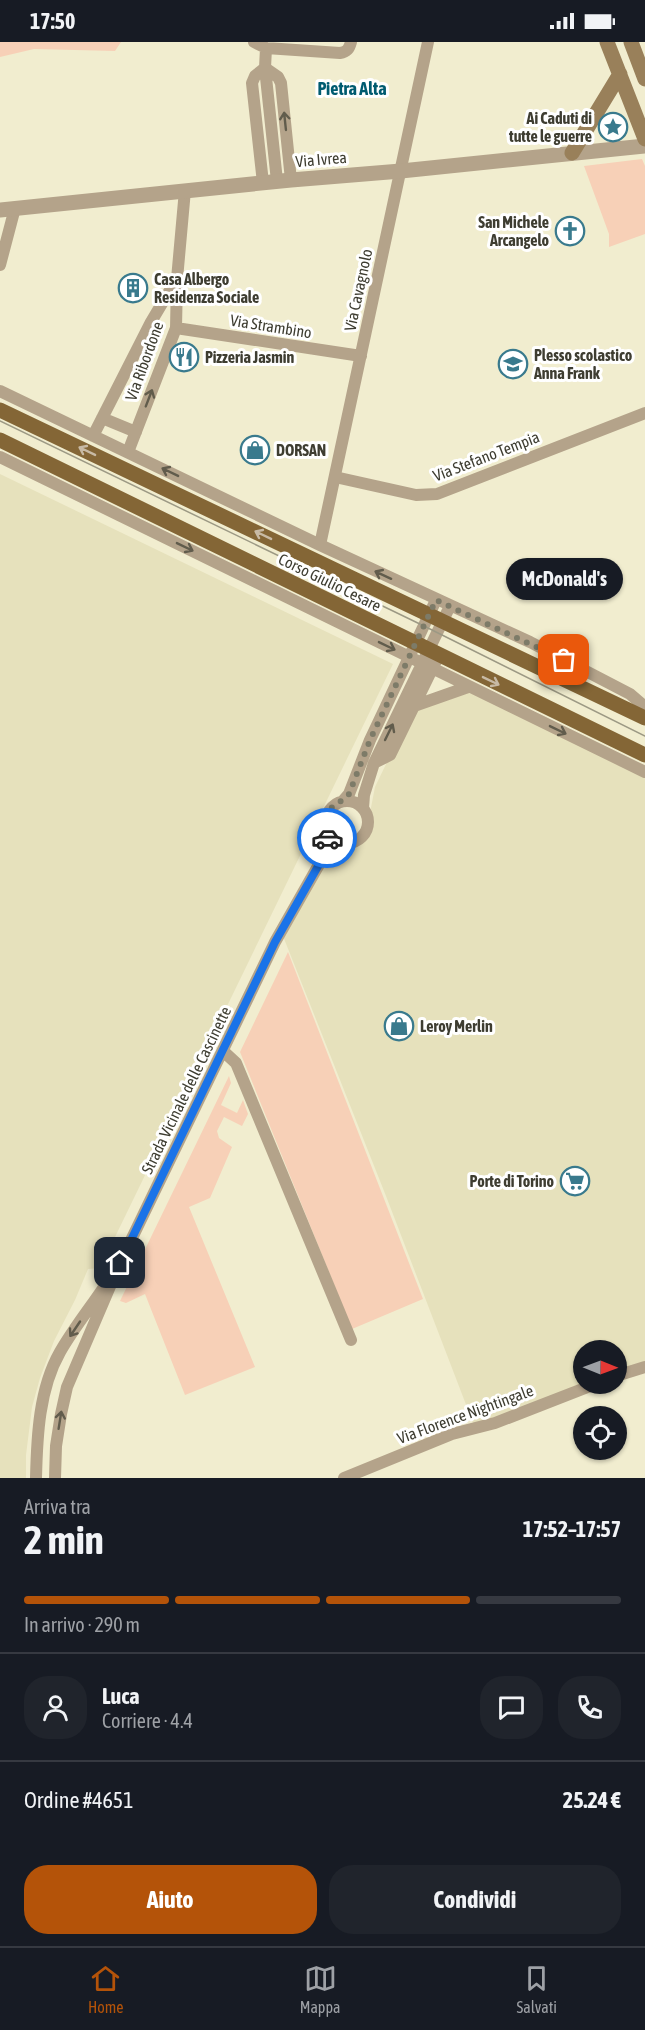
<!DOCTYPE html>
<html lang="it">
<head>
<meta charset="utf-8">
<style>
	body { margin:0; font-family:"Asap Condensed",sans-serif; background:#20242c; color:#f1f3f6; height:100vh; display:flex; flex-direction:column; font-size:22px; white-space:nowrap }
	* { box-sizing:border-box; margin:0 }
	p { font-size:20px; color:#9ea1a6 }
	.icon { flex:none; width:33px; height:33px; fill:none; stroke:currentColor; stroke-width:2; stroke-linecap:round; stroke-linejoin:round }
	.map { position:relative; height:1436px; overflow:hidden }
	.drawer { display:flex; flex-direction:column; background:#171b24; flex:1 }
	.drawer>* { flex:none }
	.needle { width:39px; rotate:91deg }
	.fabs { position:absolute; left:573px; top:1298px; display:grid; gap:12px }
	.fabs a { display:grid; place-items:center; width:54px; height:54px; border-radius:50%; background:#171b24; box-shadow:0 2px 4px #0004; font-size:30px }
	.pin { position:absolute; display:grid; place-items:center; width:51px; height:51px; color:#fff; margin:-26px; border-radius:12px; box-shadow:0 3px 9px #0006 }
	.courier { position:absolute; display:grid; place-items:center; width:60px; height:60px; margin:-30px; border:4px solid #1a73e8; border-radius:50%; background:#fff; color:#222; box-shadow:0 2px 8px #0007 }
	.bubble { position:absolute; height:42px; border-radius:21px; background:#171b24; box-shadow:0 2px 4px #0004; font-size:20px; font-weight:700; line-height:42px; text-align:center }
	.overview em { font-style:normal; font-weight:700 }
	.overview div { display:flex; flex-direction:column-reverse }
	.overview { display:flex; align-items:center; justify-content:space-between; height:102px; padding:0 24px }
	h1 { font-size:39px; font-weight:700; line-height:45px }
	.bar { display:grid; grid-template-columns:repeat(4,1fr); gap:9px 6px; align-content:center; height:72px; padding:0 24px }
	.bar i { height:8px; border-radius:4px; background:#363941 }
	.bar .active { background:#b45309 }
	.bar p { grid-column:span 4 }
	.line { display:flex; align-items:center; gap:15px; padding:0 24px; border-top:2px solid #363941 }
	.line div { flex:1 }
	.round { display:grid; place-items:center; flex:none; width:63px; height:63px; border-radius:24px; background:#20242c }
	.button { display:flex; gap:12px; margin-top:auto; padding:12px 24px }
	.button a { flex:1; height:69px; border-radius:24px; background:#b45309; color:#fff; font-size:24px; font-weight:700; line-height:69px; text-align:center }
	.button a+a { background:#20242c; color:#f1f3f6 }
	.status { display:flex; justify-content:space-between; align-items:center; height:42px; padding:0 30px; background:#171b24; direction:ltr }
	.status svg { height:16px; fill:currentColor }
	.tabs { display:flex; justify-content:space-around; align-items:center; height:84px; border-top:2px solid #363941; background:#171b24; font-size:16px; color:#9ea1a6 }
	.tabs a { display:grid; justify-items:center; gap:3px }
	.tabs .active { color:#b45309 }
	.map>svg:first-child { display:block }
</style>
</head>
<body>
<div class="status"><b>17:50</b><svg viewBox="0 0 49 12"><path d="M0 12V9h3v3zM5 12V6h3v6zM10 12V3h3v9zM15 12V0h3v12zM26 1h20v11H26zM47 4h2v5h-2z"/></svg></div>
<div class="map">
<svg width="645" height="1436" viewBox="0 0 645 1436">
	<rect width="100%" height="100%" fill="#f1edcf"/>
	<path fill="#e6e1bc" d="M0,432L393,622L100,1226L88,1227L75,1258L54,1299L40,1336L32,1365L26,1413V1436H0Z
		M468,645L645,730V1325L617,1334L616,1308H584V1341L475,1386L386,1154L281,889L339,799L353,800L364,792L367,786L375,745L414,664Z"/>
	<path fill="#f7d0b7" d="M0,0H121L115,9L34,7L0,15Z
		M642,117L645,124V192L609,205V192L584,124Z
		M288,910L423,1257L352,1287L240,1010Z
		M229,1034L231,1041L221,1063L237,1071L243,1058L248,1072L242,1084L224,1075L217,1089L219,1096L232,1105L210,1156L189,1165L255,1325L185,1353L145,1252L126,1261L120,1259Z"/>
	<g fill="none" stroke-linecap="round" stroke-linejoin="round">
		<path stroke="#b4a38a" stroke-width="12" d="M254,0L266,6L340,11C347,10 349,7 351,0
			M266,6L265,26L277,139
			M263,141L252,41L255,34L265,26L278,35L281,41L291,138
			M0,223L15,166
			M176,286L361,314
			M0,349L320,503L530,600L630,652L645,665
			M102,376L136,390
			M93,394L151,280L176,238
			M128,410L176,286L177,237L185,148
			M0,415L645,730
			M335,435L416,453L437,452L645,371
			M320,503L428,0
			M414,664L468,645
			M374,721L390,713L436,619
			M343,759L349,752L370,698L436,558
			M326 780a21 21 0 1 1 42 0a21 21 0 1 1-42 0Z
			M363,766L364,753L374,721L450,564
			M223,1009L236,1021L351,1298
			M616,1334L645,1325
			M36,1436C37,1394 39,1347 60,1310C73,1287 90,1266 104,1245
			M55,1436L56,1404L61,1372L67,1345L120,1221L275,900L321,819L339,799
			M344,1436L452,1392L495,1381L598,1341"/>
		<path stroke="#b4a38a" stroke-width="15" d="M0,168L291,138L401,129L645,104"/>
		<path stroke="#99805a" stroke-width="15" d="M607,0L645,97
			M631,0L645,37
			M572,111L620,32"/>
		<path stroke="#846636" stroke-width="15" d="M0,368L645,676
			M0,398L645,713"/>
		<path stroke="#9c9984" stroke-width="1.5" d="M0,379L424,584L645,694"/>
	</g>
	<defs><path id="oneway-shaft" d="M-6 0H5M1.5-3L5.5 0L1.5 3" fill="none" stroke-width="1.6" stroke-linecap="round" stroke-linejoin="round" transform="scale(1.5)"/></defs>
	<g stroke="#615c4c">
		<use href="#oneway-shaft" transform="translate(285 79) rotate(-96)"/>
		<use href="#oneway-shaft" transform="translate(149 356) rotate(-69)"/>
		<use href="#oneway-shaft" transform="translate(170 430) rotate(-154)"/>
		<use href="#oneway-shaft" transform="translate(185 505) rotate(26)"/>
		<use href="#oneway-shaft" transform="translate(383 533) rotate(-155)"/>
		<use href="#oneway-shaft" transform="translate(387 604) rotate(26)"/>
		<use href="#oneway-shaft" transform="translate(558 688) rotate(26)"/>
		<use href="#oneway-shaft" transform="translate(389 690) rotate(-64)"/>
		<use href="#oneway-shaft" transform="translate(75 1287) rotate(124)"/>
		<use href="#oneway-shaft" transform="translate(60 1378) rotate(-81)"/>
	</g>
	<g stroke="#c8baa5">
		<use href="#oneway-shaft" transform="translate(87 409) rotate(-154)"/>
		<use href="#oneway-shaft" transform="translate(263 493) rotate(-154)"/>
		<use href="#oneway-shaft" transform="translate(491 639) rotate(26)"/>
	</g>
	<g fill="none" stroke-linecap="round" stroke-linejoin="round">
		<path stroke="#7d7b68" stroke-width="6" stroke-dasharray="0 10.8" d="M327,796C329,789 325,784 326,776C328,763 342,761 349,752L370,698L436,558L564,618"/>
		<path stroke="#1a73e8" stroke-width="8" d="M120,1221L275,900L321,819L327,796"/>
	</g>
	<defs>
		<g id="sight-ring" transform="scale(1.5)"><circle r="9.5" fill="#fff" stroke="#397a8d" stroke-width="1.5"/><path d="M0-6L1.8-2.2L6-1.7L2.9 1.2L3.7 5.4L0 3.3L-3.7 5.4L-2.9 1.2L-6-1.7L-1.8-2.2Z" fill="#397a8d"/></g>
		<g id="church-ring" transform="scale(1.5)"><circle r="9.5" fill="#fff" stroke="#397a8d" stroke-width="1.5"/><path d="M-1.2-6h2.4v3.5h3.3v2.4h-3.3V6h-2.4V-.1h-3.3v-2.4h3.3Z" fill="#397a8d"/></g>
		<g id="building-ring" transform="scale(1.5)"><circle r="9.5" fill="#fff" stroke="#397a8d" stroke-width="1.5"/><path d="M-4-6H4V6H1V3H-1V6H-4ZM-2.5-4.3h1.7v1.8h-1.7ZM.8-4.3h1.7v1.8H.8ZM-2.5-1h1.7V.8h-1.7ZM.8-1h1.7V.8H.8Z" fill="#397a8d"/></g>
		<g id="restaurant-ring" transform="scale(1.5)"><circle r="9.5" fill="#fff" stroke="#397a8d" stroke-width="1.5"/><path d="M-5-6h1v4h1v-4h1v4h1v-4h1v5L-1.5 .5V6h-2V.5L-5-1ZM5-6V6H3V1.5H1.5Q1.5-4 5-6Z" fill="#397a8d"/></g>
		<g id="school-ring" transform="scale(1.5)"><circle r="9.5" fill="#fff" stroke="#397a8d" stroke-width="1.5"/><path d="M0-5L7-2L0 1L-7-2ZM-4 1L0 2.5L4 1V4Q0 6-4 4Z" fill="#397a8d"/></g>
		<g id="shop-ring" transform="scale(1.5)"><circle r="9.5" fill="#fff" stroke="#397a8d" stroke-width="1.5"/><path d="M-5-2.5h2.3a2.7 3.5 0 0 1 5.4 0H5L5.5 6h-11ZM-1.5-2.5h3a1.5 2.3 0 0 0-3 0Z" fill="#397a8d"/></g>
		<g id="supermarket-ring" transform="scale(1.5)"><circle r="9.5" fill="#fff" stroke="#397a8d" stroke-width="1.5"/><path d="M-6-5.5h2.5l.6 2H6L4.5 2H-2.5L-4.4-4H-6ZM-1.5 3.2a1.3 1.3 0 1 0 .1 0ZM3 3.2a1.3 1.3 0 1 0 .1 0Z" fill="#397a8d"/></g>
	</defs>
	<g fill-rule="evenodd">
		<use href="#sight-ring" x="613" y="85"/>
		<use href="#church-ring" x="570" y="189"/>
		<use href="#building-ring" x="133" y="246"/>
		<use href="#restaurant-ring" x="184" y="315"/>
		<use href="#school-ring" x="513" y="322"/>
		<use href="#shop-ring" x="255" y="408"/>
		<use href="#shop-ring" x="399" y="984"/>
		<use href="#supermarket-ring" x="575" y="1139"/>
	</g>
	<g text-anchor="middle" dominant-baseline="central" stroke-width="6" stroke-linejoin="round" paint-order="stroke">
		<g font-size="16" font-weight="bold" fill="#3e3d31" stroke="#fff" text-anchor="start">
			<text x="592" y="76" text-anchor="end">Ai Caduti di<tspan x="592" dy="18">tutte le guerre</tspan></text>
			<text x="549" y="180" text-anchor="end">San Michele<tspan x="549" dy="18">Arcangelo</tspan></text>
			<text x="154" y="237">Casa Albergo<tspan x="154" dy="18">Residenza Sociale</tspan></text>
			<text x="534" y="313">Plesso scolastico<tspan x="534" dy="18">Anna Frank</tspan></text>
			<text x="205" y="315">Pizzeria Jasmin</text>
			<text x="276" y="408">DORSAN</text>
			<text x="420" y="984">Leroy Merlin</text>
			<text x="554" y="1139" text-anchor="end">Porte di Torino</text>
		</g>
		<g font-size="16" fill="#3e3d31" stroke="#fff">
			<text transform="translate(321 117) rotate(-5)">Via Ivrea</text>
			<text transform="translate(358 248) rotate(-78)">Via Cavagnolo</text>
			<text transform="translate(271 284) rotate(9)">Via Strambino</text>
			<text transform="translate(144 319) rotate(-70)">Via Ribordone</text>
			<text transform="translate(486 414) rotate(-21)">Via Stefano Tempia</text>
			<text transform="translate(330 540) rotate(26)">Corso Giulio Cesare</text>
			<text transform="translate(186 1048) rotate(-64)">Strada Vicinale delle Cascinette</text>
			<text transform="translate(465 1372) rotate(-20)">Via Florence Nightingale</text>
		</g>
		<g font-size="18" font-weight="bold" fill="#005b70" stroke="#fff">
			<text x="352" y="46">Pietra Alta</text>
		</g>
	</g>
</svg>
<div class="fabs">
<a><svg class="needle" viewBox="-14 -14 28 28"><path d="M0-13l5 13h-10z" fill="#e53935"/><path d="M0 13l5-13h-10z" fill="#9ea1a6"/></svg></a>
<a><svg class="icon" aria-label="locate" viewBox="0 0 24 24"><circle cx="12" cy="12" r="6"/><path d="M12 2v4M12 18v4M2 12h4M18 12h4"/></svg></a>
</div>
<div class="pin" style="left:564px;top:618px;background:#ea580c"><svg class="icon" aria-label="bag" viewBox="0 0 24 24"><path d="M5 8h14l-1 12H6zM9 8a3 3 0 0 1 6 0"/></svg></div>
<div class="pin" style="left:120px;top:1221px;background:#1f2937"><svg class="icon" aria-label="home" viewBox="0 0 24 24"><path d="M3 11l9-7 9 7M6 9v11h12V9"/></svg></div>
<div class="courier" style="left:327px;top:796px"><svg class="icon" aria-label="car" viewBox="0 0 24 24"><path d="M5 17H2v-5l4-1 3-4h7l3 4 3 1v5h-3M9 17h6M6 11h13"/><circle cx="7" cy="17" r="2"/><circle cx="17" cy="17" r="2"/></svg></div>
<div class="bubble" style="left:506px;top:516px;width:117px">McDonald's</div>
</div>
<section class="drawer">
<div class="overview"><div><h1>2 min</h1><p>Arriva tra</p></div><em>17:52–17:57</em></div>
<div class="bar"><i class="active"></i><i class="active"></i><i class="active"></i><i></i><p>In arrivo · 290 m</p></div>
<div class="line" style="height:108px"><a class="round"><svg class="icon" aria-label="person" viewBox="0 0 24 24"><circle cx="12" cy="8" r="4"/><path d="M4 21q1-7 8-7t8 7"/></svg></a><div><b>Luca</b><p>Corriere · 4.4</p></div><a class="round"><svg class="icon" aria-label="chat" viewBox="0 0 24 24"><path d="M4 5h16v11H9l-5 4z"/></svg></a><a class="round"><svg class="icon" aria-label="phone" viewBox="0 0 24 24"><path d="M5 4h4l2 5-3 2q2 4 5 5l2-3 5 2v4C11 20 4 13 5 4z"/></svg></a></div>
<div class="line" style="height:78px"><div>Ordine #4651</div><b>25.24 €</b></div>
<div class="button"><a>Aiuto</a><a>Condividi</a></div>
</section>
<nav class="tabs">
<a class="active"><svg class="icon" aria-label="home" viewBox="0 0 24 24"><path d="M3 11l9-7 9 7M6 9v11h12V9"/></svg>Home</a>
<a><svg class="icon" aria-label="map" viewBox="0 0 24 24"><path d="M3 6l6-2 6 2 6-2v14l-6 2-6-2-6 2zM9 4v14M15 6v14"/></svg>Mappa</a>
<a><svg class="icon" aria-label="saved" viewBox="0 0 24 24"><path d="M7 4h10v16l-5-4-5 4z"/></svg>Salvati</a>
</nav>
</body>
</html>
